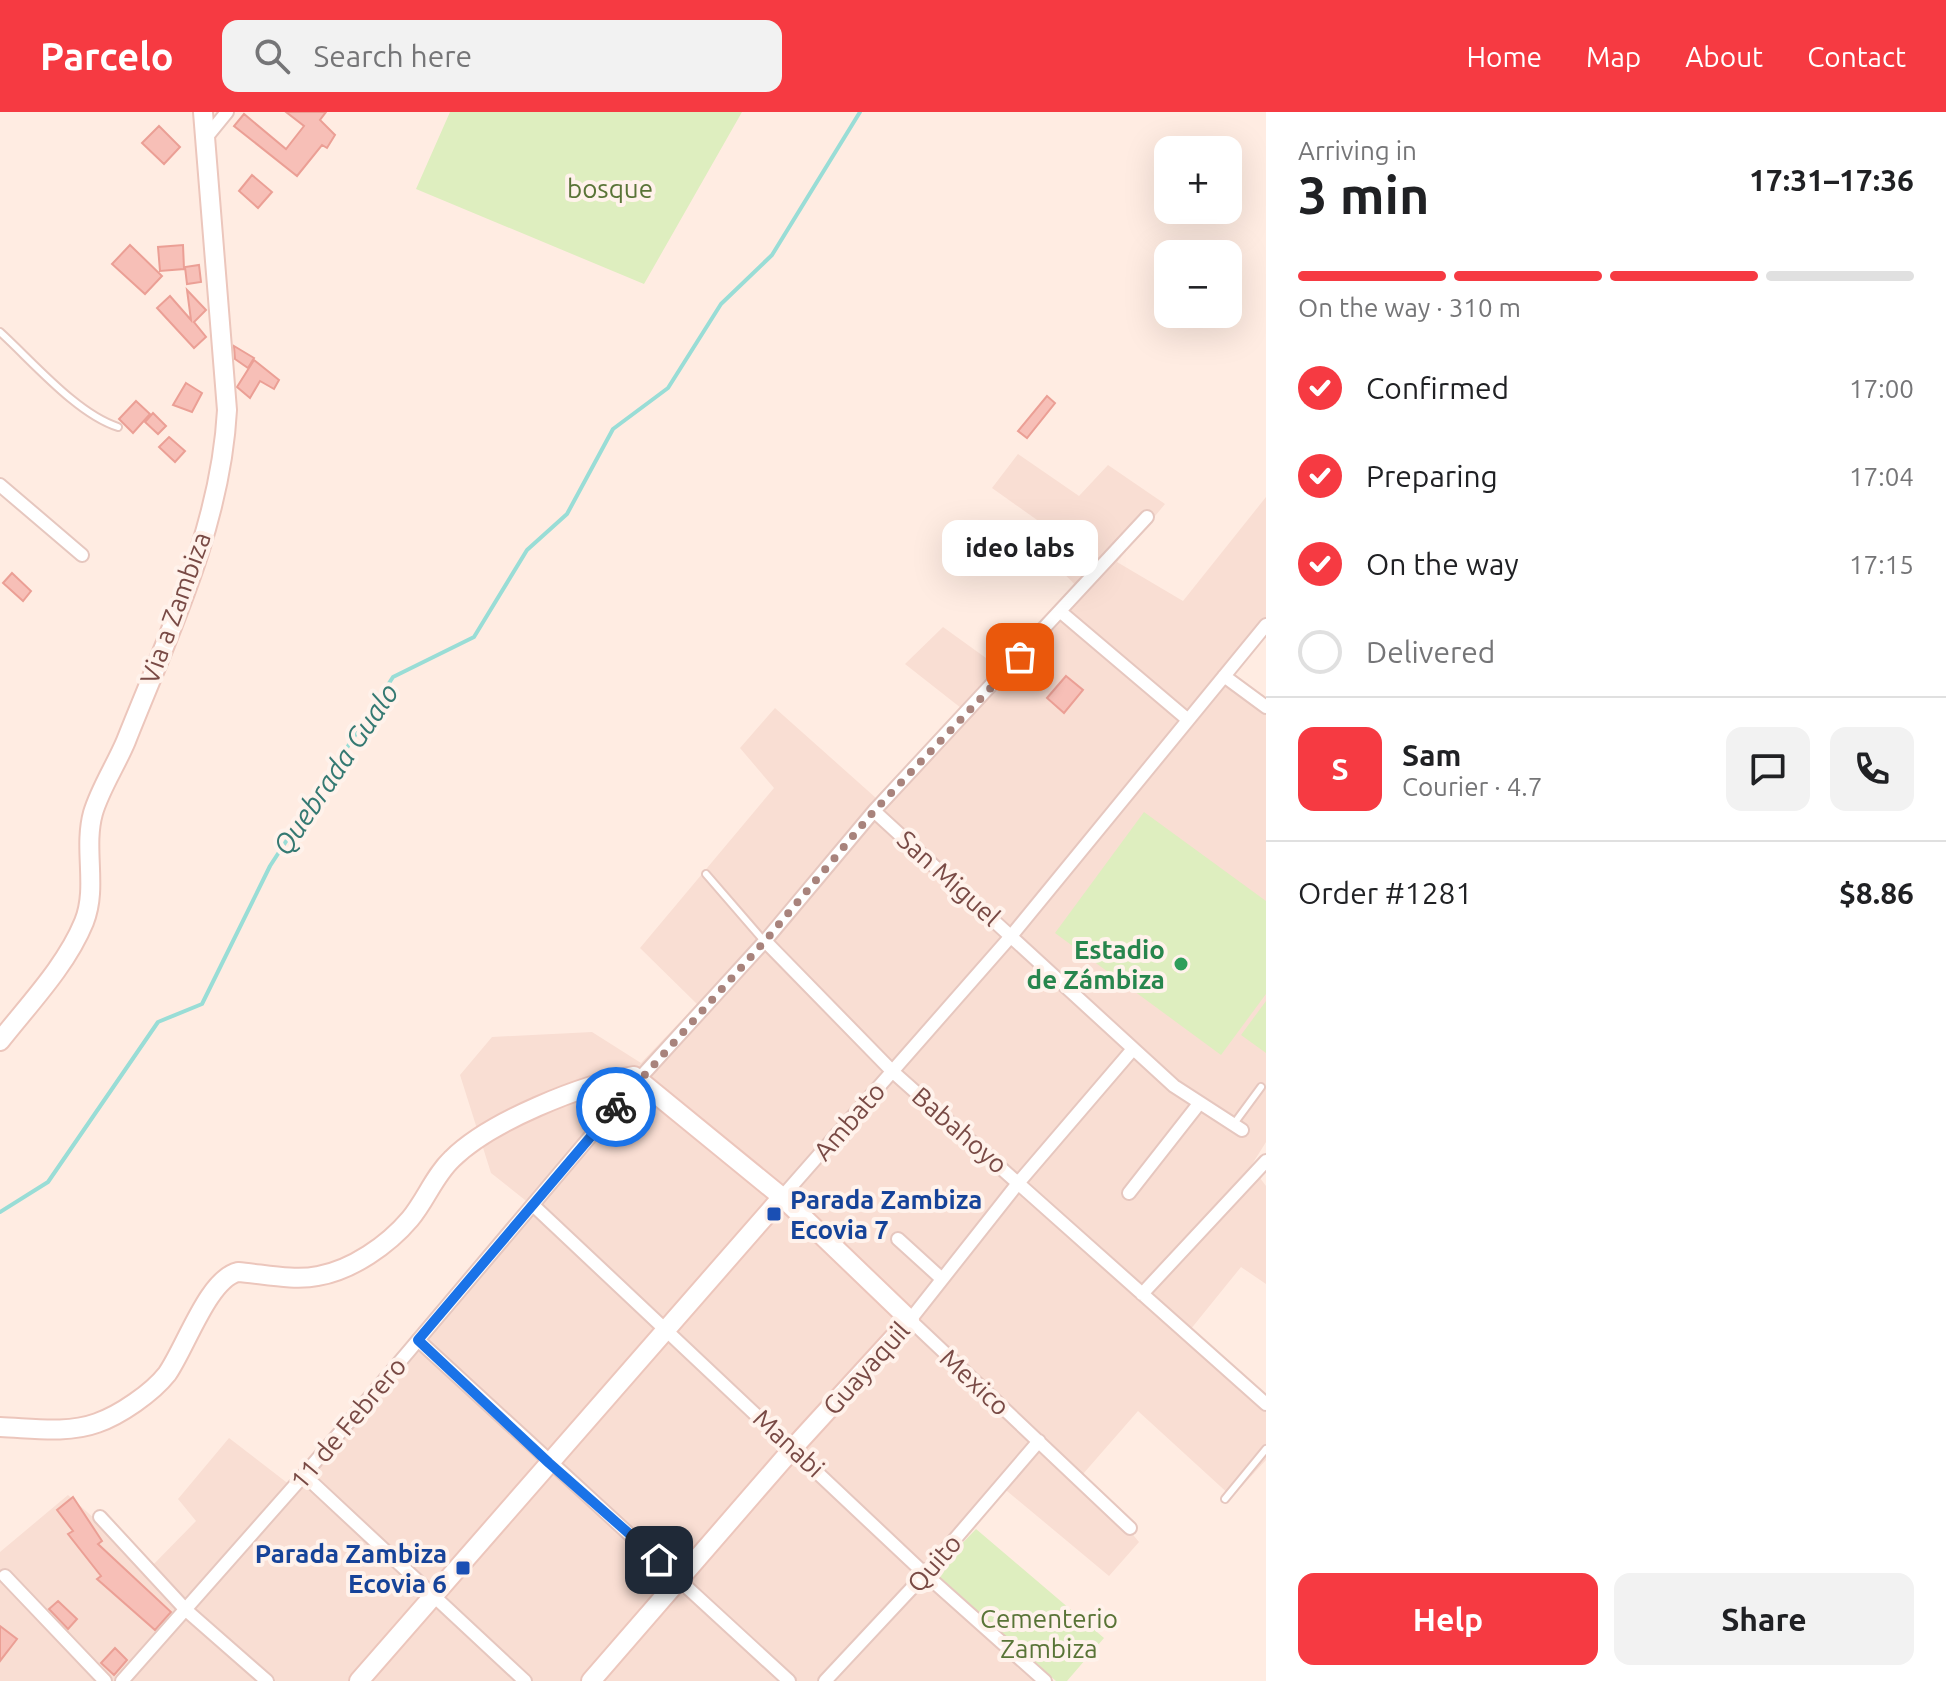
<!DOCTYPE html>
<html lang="en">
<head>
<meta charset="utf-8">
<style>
	body { margin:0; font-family:Ubuntu,sans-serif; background:#f2f2f2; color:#202124; height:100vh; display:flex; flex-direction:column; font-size:30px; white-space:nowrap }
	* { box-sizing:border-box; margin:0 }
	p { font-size:26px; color:#757577 }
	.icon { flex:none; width:44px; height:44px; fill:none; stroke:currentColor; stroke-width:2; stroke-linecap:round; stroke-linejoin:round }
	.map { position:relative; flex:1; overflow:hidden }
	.side { display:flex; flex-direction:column; background:#fff; width:680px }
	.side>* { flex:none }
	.controls { position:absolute; left:1154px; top:24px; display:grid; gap:16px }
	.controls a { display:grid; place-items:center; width:88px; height:88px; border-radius:16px; background:#fff; box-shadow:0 8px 32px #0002; font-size:40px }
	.pin { position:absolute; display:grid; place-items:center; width:68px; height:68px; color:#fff; margin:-34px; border-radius:16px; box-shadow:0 4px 12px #0006 }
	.courier { position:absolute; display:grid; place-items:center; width:80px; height:80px; margin:-40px; border:6px solid #1a73e8; border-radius:50%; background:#fff; color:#222; box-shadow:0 2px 10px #0007 }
	.bubble { position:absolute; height:56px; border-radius:16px; background:#fff; box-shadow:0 8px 32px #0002; font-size:26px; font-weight:700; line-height:56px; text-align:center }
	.overview em { font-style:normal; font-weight:700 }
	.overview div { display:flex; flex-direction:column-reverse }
	.overview { display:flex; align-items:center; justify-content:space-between; height:136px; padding:0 32px }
	h1 { font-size:52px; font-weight:700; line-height:60px }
	.bar { display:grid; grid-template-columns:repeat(4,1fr); gap:12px 8px; align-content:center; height:96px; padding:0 32px }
	.bar i { height:10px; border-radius:6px; background:#e0e0e0 }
	.bar .active { background:#f63a42 }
	.bar p { grid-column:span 4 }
	.line { display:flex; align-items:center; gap:20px; padding:0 32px; border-top:2px solid #e0e0e0 }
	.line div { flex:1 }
	.round { display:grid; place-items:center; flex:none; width:84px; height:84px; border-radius:16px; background:#f2f2f2 }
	ol { padding:0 32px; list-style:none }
	li { display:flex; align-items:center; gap:24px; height:88px }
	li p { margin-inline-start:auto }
	li .icon { padding:8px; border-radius:50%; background:#f63a42; color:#fff; stroke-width:4 }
	li:last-child { color:#757577 }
	li i { width:44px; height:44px; border:4px solid #e0e0e0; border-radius:50% }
	.primary-button { display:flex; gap:16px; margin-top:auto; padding:16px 32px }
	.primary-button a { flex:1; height:92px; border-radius:16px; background:#f63a42; color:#fff; font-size:32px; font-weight:700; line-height:92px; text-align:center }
	.primary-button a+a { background:#f2f2f2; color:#202124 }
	header { display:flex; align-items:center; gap:48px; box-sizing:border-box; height:112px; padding:0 40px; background:#f63a42; color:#fff }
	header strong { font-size:38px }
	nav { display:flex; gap:44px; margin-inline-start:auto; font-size:28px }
	.search { width:560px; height:72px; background:#f2f2f2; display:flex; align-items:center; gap:20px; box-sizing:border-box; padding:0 28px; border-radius:16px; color:#757577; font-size:30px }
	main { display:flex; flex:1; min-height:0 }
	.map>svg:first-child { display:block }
</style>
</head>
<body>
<header>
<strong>Parcelo</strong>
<div class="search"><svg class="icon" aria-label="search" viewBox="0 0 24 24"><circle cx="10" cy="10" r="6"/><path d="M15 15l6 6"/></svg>Search here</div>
<nav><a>Home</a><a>Map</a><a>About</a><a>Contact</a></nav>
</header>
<main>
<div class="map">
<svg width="1266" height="1569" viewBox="0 0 1266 1569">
	<rect width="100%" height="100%" fill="#ffece2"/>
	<path fill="#f9ded3" d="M1018,342L1079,384L1108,353L1165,392L1117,450L1183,489L1266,385V515L1231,561L1266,585V1030L1251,1054L1266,1074V1172L1241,1155L1186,1223L1266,1300V1348L1232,1385L1138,1299L1083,1362L1139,1430L1109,1464L1001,1374L921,1460L1049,1569H0V1440L68,1383L150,1456L196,1409L178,1387L229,1326L290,1373L530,1092L491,1061L460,963L492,925L592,920L641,951L697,892L640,836L774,676L740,636L775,596L876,686L961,596L905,552L943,515L1004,559L1083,481L1039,436L1054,420L992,376Z"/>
	<path fill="#deeebf" d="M450,0H742L644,172L416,77Z
		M1144,700L1266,789V882L1221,943L1055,821Z
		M1266,889V941L1241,923Z
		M976,1417L1104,1526L1067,1569H1056L933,1462Z"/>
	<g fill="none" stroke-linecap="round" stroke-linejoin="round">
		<path stroke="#99ddd6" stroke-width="4" d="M0,1100L48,1070L158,910L202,892L270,754L393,565L474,525L527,438L567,402L613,317L668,276L721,192L772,143L860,0"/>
	</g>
	<path fill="#f7bfb7" stroke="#eb9f95" stroke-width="2" d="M286,0H326L320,8L335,23L327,36L322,33L297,64L234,14L244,2L286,37L304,14Z
		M159,14L180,35L164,52L142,31Z
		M252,63L272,80L258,96L239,79Z
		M130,133L162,164L145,182L112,152Z
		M183,133L184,157L160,159L158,135Z
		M199,153L201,170L187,172L185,155Z
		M187,178L206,198L194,210L206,225L194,236L157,196L170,184L191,208Z
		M234,234L254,246L248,256L235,247Z
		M254,248L279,268L274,277L260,269L250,286L237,275Z
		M186,271L202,281L192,300L173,293Z
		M1047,284L1055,291L1027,326L1018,319Z
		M136,289L150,302L133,321L119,307Z
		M153,301L166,314L158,322L145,310Z
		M169,325L185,339L175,350L159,335Z
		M12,461L31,479L23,489L3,471Z
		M1066,564L1083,578L1064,601L1047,586Z
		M73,1385L102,1429L98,1432L171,1500L155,1518L97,1467L101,1464L68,1422L73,1419L57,1398Z
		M58,1489L77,1507L68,1517L49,1497Z
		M0,1514L17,1527L0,1549Z
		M115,1536L127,1548L114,1563L101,1551Z"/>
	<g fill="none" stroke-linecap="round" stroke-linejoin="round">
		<g stroke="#e6c7bf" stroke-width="10">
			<path id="lane" d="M0,220C33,250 77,302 118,315
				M706,762L764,829
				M1233,1013L1261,975
				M1225,1387L1266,1337"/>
		</g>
		<g stroke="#e6c7bf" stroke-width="16">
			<path id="street" d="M205,27L227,0
				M0,373L82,443
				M1062,501L1187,607
				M1224,564L1266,595
				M874,699L1174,974L1242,1018
				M765,829L892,959L1266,1292
				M1129,1081L1198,993
				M782,1085L1012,823L1266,513
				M534,1094L925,1462L1045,1569
				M898,1127L942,1167
				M1142,1182L1266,1049
				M418,1228L789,1569
				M304,1363L525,1569
				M100,1405L186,1498L267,1569
				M1130,1416L910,1208L1019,1070L1133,937
				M5,1464L105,1569
				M122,1569L304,1363L639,967L765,829L874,699L1147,405
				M825,1569L925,1462L1039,1329"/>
		</g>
		<g stroke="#ecc6bc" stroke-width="22">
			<path id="secondary" d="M0,929C29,892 66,854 84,810C98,775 83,737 93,701C100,677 116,653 126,629C168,523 221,414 227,298L203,0
				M0,1315C31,1316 67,1322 97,1311C120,1303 152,1281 167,1262C186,1235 208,1167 238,1160C263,1162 294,1169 318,1164C352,1158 388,1133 410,1107C426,1088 434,1064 452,1047C489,1010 582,972 634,964L782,1085L910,1208L794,1335L591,1569
				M359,1569L782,1085"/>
		</g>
		<use href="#lane" stroke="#fff" stroke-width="6"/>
		<use href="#street" stroke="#fff" stroke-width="12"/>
		<use href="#secondary" stroke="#fff" stroke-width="18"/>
	</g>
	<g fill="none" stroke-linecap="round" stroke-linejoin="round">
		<path stroke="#a8837c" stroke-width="8" stroke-dasharray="0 14.4" d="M616,995L765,829L874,699L1020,545"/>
		<path stroke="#1a73e8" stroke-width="10" d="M616,995L418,1228L549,1351L659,1448"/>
	</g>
	<circle fill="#2e9e5b" stroke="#fff2eb" stroke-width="3" cx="1181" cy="852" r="8"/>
	<g fill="#1a4fb4" stroke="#fff2eb" stroke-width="3">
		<rect x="766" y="1094" width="16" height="16" rx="4"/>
		<rect x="455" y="1448" width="16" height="16" rx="4"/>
	</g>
	<g text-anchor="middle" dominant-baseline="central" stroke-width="8" stroke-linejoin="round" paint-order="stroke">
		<g font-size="26" fill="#597437" stroke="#fff2eb">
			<text x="610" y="76">bosque</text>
			<text x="1049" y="1506">Cementerio<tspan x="1049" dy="30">Zambiza</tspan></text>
		</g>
		<g font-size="26" fill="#794a45" stroke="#fff2eb">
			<text transform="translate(175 496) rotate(-70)">Via a Zambiza</text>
			<text transform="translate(949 766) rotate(42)">San Miguel</text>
			<text transform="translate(849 1009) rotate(-49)">Ambato</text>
			<text transform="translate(960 1018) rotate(41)">Babahoyo</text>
			<text transform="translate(866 1256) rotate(-48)">Guayaquil</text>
			<text transform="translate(975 1270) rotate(43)">Mexico</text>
			<text transform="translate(348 1311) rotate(-50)">11 de Febrero</text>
			<text transform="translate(789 1331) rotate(43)">Manabi</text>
			<text transform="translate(934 1451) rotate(-49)">Quito</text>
		</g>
		<g font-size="26" font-weight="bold" fill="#27864d" stroke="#fff2eb" text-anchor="end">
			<text x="1165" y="837">Estadio<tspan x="1165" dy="30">de Zámbiza</tspan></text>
		</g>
		<g font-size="26" font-weight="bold" fill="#164399" stroke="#fff2eb" text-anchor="start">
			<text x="790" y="1087">Parada Zambiza<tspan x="790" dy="30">Ecovia 7</tspan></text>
			<text x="447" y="1441" text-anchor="end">Parada Zambiza<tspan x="447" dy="30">Ecovia 6</tspan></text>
		</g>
		<g font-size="28" font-style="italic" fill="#357972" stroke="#fff2eb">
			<text transform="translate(335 657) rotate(-56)">Quebrada Gualo</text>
		</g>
	</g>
</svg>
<div class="controls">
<a>+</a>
<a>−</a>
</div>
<div class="pin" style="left:1020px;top:545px;background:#ea580c"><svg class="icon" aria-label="bag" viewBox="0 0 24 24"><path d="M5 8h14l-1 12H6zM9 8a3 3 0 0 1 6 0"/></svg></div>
<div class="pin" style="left:659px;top:1448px;background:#1f2937"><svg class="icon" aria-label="home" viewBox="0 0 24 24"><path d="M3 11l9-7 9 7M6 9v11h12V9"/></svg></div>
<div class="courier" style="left:616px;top:995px"><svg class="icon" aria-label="bike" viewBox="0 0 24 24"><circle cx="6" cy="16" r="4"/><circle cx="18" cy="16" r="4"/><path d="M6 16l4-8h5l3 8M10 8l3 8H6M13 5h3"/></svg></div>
<div class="bubble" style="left:942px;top:408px;width:156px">ideo labs</div>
</div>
<section class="side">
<div class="overview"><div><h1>3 min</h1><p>Arriving in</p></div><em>17:31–17:36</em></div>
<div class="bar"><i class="active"></i><i class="active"></i><i class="active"></i><i></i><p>On the way · 310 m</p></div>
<ol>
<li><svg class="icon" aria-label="check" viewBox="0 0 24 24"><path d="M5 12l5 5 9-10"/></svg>Confirmed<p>17:00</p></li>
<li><svg class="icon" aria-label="check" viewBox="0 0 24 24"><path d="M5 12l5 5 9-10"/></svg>Preparing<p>17:04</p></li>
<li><svg class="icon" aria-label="check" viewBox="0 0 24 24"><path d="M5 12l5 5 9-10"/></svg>On the way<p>17:15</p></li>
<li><i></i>Delivered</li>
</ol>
<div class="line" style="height:144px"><b class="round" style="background:#f63a42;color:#fff">S</b><div><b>Sam</b><p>Courier · 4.7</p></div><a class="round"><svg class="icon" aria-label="chat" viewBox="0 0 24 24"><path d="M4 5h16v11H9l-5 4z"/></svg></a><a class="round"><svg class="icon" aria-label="phone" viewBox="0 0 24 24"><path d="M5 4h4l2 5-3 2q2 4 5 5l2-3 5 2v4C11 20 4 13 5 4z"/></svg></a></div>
<div class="line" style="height:104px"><div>Order #1281</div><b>$8.86</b></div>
<div class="primary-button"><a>Help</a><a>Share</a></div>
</section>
</main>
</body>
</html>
